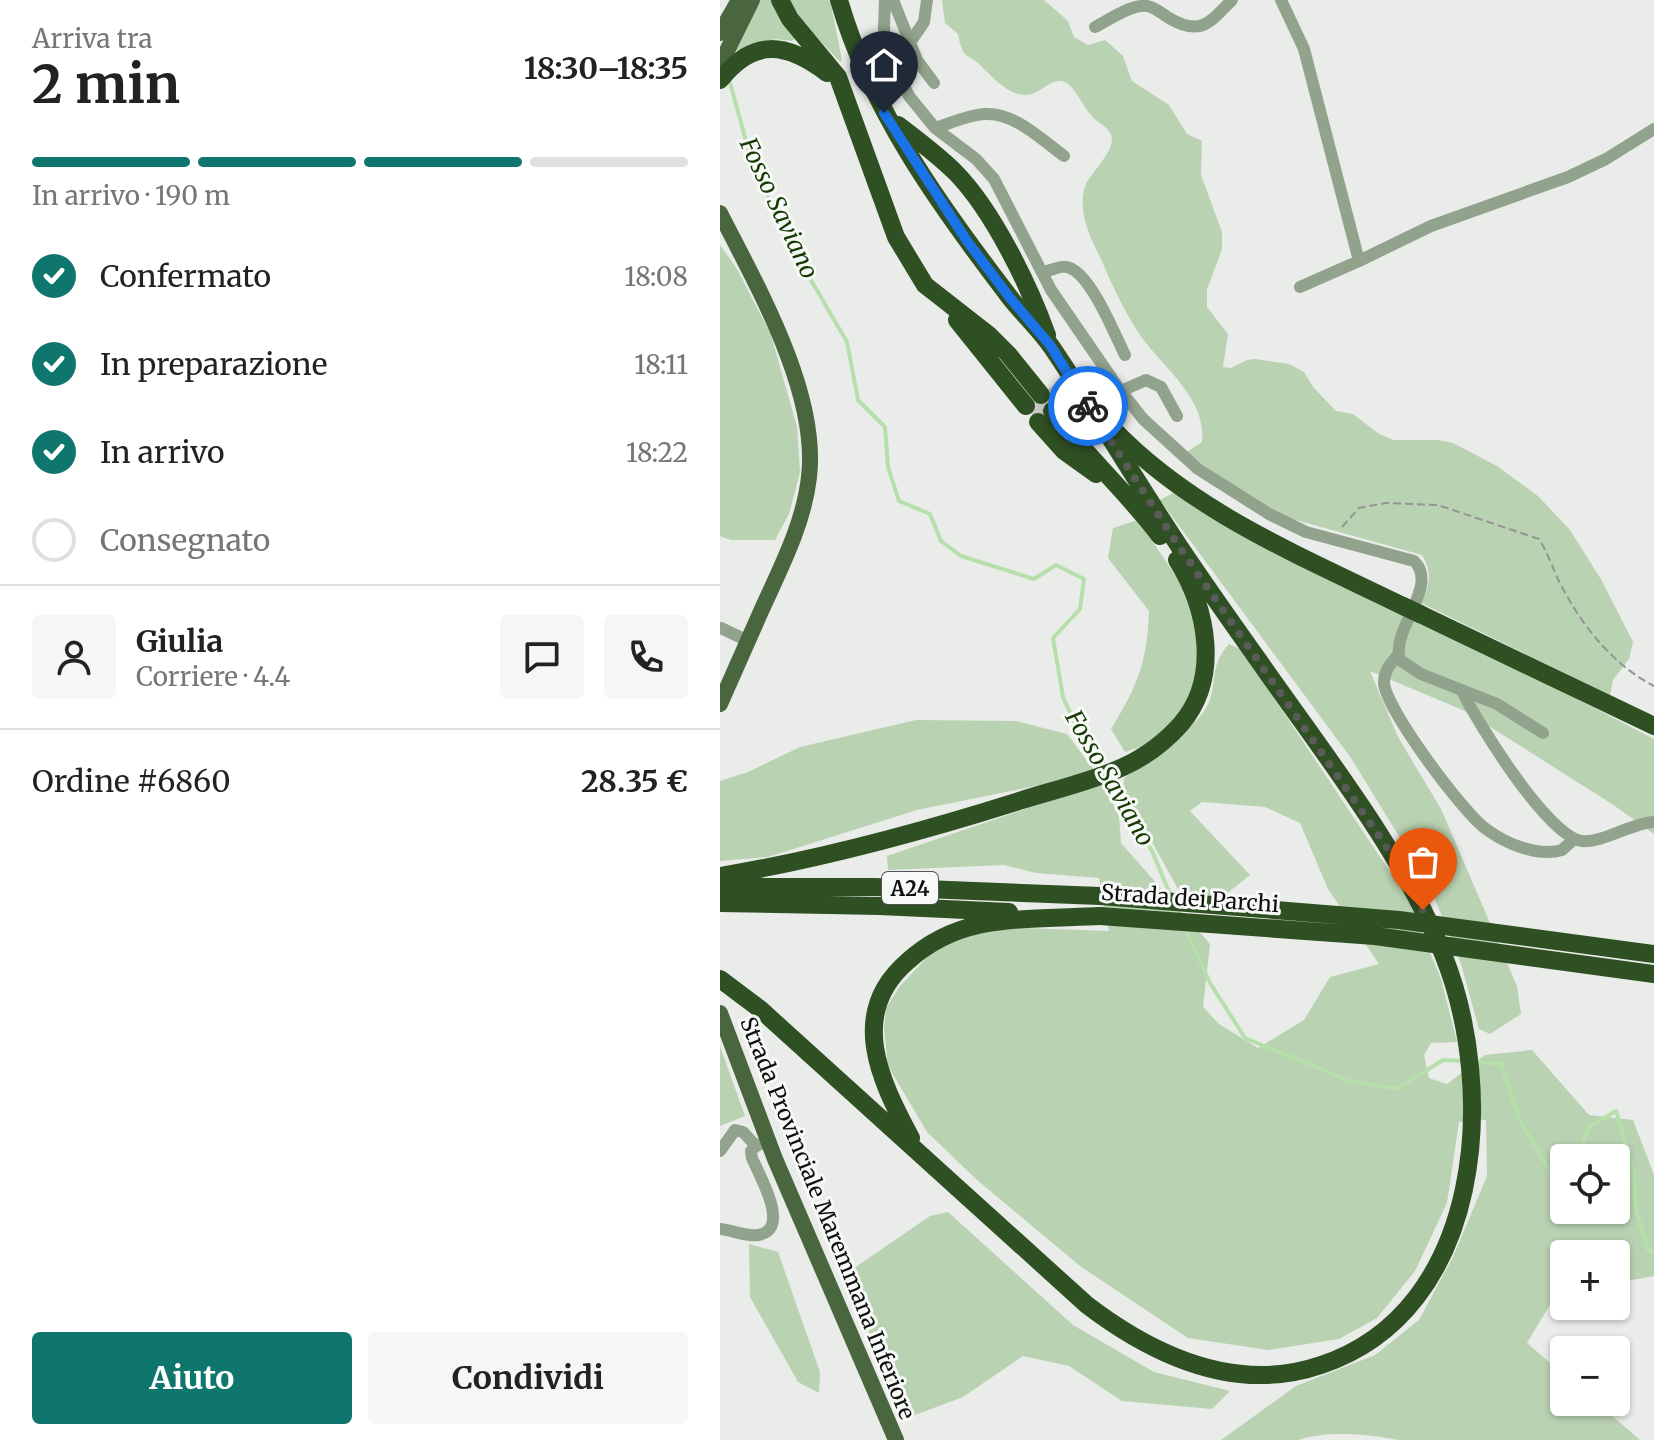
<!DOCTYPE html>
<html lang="it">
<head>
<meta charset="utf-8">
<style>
	body { margin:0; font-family:Merriweather,serif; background:#f6f6f6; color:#222; height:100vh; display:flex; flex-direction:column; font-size:30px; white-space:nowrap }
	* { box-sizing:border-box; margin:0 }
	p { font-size:26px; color:#767676 }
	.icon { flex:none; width:44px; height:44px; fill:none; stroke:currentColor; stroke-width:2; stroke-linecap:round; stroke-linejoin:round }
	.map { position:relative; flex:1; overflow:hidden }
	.side { display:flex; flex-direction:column; background:#fff; width:720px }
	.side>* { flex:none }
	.tools { position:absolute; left:830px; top:1144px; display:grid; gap:16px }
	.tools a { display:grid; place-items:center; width:80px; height:80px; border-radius:8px; background:#fff; box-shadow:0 2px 6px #0004; font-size:40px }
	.pin { position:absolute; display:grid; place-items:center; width:68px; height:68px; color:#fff; margin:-82px -34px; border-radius:50% 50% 50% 0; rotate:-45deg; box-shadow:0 0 8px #0007 }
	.pin .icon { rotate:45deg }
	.courier { position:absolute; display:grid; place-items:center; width:80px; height:80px; margin:-40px; border:6px solid #1a73e8; border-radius:50%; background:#fff; color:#222; box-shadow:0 2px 10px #0007 }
	.summary em { font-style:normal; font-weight:700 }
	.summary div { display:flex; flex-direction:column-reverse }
	.summary { display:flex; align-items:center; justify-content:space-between; height:136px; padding:0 32px }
	h1 { font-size:52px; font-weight:700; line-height:60px }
	.bar { display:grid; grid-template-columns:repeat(4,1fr); gap:12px 8px; align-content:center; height:96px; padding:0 32px }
	.bar i { height:10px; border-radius:6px; background:#e0e0e0 }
	.bar .on { background:#0f766e }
	.bar p { grid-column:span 4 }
	.line { display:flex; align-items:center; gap:20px; padding:0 32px; border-top:2px solid #e0e0e0 }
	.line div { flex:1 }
	.round { display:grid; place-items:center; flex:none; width:84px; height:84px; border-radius:8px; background:#f6f6f6 }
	ol { padding:0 32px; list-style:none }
	li { display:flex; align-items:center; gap:24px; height:88px }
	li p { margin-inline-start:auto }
	li .icon { padding:8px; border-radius:50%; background:#0f766e; color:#fff; stroke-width:4 }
	li:last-child { color:#767676 }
	li i { width:44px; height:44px; border:4px solid #e0e0e0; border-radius:50% }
	.action { display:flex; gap:16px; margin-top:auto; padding:16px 32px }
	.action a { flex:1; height:92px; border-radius:8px; background:#0f766e; color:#fff; font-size:32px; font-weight:700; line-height:92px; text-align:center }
	.action a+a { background:#f6f6f6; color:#222 }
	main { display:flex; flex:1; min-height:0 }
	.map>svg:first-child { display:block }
</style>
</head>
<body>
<main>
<section class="side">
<div class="summary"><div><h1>2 min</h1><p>Arriva tra</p></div><em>18:30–18:35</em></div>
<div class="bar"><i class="on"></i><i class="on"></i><i class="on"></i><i></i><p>In arrivo · 190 m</p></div>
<ol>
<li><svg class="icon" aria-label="check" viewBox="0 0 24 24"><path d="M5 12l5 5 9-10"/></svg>Confermato<p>18:08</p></li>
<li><svg class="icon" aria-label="check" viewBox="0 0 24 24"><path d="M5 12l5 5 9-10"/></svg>In preparazione<p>18:11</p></li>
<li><svg class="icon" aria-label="check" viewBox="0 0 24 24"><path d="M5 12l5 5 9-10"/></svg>In arrivo<p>18:22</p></li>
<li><i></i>Consegnato</li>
</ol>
<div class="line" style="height:144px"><a class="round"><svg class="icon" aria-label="person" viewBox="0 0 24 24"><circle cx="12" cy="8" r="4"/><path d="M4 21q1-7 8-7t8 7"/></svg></a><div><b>Giulia</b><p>Corriere · 4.4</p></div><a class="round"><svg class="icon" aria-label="chat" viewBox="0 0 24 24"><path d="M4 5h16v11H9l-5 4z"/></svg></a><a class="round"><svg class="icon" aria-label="phone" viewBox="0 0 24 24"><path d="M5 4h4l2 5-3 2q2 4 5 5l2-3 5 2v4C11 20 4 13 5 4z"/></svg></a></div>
<div class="line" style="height:104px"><div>Ordine #6860</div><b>28.35 €</b></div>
<div class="action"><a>Aiuto</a><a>Condividi</a></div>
</section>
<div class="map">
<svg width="934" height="1440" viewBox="0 0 934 1440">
	<rect width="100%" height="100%" fill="#eaece9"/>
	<path fill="#b9d2b2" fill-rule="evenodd" d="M36,0H54L75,39L72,41L56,39L13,52Z
		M68,0H110L122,60L120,62L82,21Z
		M222,0H324L348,21L354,37L368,45L385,40L403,56L412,81L449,105L467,134L482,141L481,175L502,232V249L487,290V307L508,334L503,367L511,368L527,360L535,359L569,364L584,372L593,387L616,411L633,414L659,434L674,440H718L733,443L777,466L818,496L850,530L882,581L913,642L909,659L893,680L890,695L701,603C710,584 713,574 702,555L565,517L513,488L467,452L482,442C487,398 442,367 420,335C404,311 392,285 381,259C370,237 356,209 366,184C372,171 401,146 389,131C385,125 376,122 371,115C363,106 355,87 345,82C332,76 319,96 306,95C286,95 270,74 257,62C252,58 246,57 243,51C240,46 239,39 238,34L225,23Z
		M0,245L17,269L51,335L77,427L80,472L69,514L55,540H11L0,536Z
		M457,491L934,739V834L892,804L745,711L650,671L678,737L721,809L797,986L801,1014L770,1034L759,1029L741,964L710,887L631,758L440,500Z
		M418,520L464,588L478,626L479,660L469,704L427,745L405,752L391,729C418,685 427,663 429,611L388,558L393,528Z
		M509,644L522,650L688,899L721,979L737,1042L711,1043L704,1055L709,1078L727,1084L765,1055L812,1050L869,1115L913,1120L934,1175V1276L896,1283V1254H844V1295L834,1298L807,1343L844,1375V1402H876L920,1440H678C651,1434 604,1430 579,1440H501L576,1386L655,1355L699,1320L733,1257L767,1176L766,1120L739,1122L727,1203L695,1271L657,1318L619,1339L548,1350L468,1338L360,1266L256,1179L207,1132L168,1066L164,1029L166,1008L180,986L214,950L272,927L389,931L379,878L316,873L284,865L168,870L167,856L335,799L330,783L197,810L48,857L0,861V781L28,772L80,747L196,720L296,721L347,734L382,781L399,816L401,843L490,944L483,1007L499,1024L538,1048L584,1020L610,977L659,964L608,889L580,823L545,807L482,802L470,811L530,875L499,900L458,889L403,790L404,778C429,760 470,734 486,708C499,687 487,668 509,644ZM844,1158H896V1210H844Z
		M0,1046L25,1116L0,1126Z
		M228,1212L353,1325L434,1372L510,1391L492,1409L402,1401L349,1366L303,1356L243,1397L179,1421L124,1275L210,1216Z
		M29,1244L58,1252L100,1372L99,1393L78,1382L30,1297Z"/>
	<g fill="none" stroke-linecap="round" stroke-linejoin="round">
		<path stroke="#b7dfab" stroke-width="4" d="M9,79L31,159L70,244L127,342L138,400L165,427L168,467L179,501L210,514L221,541L241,556L314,579L336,565L364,579L360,609L333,638L343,697L367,749L380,769
			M387,780L432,851L450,894
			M465,928L490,983L525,1038L630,1081L677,1089L723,1060L745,1061
			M754,1062L781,1064L800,1121L828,1168H844
			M857,1158L869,1127L896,1111L913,1167L916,1211L928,1250L934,1252"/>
		<path stroke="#c9cbc8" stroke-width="18" stroke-dasharray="18 9" stroke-linecap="butt" d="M327,390L339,406
			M313,401L325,416"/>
		<path stroke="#949593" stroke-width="2" stroke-dasharray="8 4" stroke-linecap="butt" d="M622,527L639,508L666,503L718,505L819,539C827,552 832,566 838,579C859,622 891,664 934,686"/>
		<path stroke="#92a38d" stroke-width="12" d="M165,0L164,28L166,49L189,96L215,128L256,159L274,179L331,290L397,386L423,419L478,469L549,514L586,532L694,561C720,586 670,630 680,660L701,674L777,704L823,733
			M173,0L197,60L214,83
			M561,0L584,49L639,261L711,226L848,177L886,159L934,129
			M375,27C389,20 411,4 427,6C435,7 442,14 449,18C481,37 490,22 512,0
			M191,41L204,22L207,0
			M215,128C231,123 248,115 265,114C294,112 322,140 344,156
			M322,272C332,271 342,263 352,269C373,280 394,333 405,355
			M580,287L639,261
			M401,391L426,380L441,387L457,416
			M1,628L28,641
			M678,655C671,663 664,671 664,682C664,707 744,814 766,829C786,844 818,857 842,850L854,839
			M742,691C757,722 828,837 862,841C883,843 911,823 934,822
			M0,1151L15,1130L23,1132L36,1146L43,1143
			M0,1229C12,1230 27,1237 38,1235C72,1230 39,1175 32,1158L31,1151L36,1146"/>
		<path stroke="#49663f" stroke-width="16" d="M0,33L19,0
			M0,65L32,0
			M0,213C37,286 99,393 89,477C84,523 61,567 42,609C28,641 14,673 0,704
			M0,1013L55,1159L176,1440"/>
		<path stroke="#2f5023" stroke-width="18" d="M60,0L70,19L118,77L176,237L205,285L269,335L288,354L321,395
			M0,80C34,37 67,43 107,73
			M178,125C198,140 218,155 236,173C273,211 309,285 327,335
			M237,320L306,406
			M332,411C365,455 407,492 440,536
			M318,422L344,451L376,474
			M391,427C470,511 581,556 683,606
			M700,614L934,726
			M0,876C102,859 201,832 299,801C333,790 370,782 403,767C425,757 445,742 461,724C501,677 487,608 457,560
			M0,887H155L380,896
			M0,903L160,906L289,912
			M0,979L40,1009L367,1305C434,1356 516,1394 601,1365C764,1311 778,1090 723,954C681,850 603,753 539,661C512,623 485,585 459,546C416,481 376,413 333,349C319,328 299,311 285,291C217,202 150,108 119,0
			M191,1138C160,1080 127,1013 188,961C208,943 231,931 258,925C297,917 340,918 380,916"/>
		<path stroke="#2f5023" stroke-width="18" d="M683,606L700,614
			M380,896L679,920L934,954
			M380,916L655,936L934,974"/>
	</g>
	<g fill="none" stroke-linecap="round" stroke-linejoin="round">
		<path stroke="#5a5c5a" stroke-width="8" stroke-dasharray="0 14.4" d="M368,406L460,548L668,849L703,910"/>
		<path stroke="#1a73e8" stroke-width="10" d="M164,113L247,241L290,298L330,345L368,406"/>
	</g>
	<g text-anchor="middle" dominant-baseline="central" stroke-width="6" stroke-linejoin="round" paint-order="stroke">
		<rect fill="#f7f9f7" stroke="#535453" stroke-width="2" x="162" y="872" width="56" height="32" rx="6"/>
		<g font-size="20" font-weight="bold" fill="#0d0e0d">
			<text x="190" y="888">A24</text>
		</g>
		<g font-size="22" fill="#0d0e0d" stroke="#f7f9f7">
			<text transform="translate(470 898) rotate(4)">Strada dei Parchi</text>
			<text transform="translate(108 1218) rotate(68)">Strada Provinciale Maremmana Inferiore</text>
		</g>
		<g font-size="24" font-style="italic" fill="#153a04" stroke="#f7f9f7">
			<text transform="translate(59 208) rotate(65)">Fosso Saviano</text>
			<text transform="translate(390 778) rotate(60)">Fosso Saviano</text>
		</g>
	</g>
</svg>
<div class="tools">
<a><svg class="icon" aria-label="locate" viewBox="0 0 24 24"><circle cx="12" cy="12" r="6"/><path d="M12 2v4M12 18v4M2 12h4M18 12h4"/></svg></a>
<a>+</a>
<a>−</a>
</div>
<div class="pin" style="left:703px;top:910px;background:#ea580c"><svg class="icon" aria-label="bag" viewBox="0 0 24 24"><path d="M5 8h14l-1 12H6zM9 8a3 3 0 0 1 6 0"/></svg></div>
<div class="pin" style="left:164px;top:113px;background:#1f2937"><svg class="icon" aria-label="home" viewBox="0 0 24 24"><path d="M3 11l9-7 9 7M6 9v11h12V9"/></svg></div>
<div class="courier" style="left:368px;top:406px"><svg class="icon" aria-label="bike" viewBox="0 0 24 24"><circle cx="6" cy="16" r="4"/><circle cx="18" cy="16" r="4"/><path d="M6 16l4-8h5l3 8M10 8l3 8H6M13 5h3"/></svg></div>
</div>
</main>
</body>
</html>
